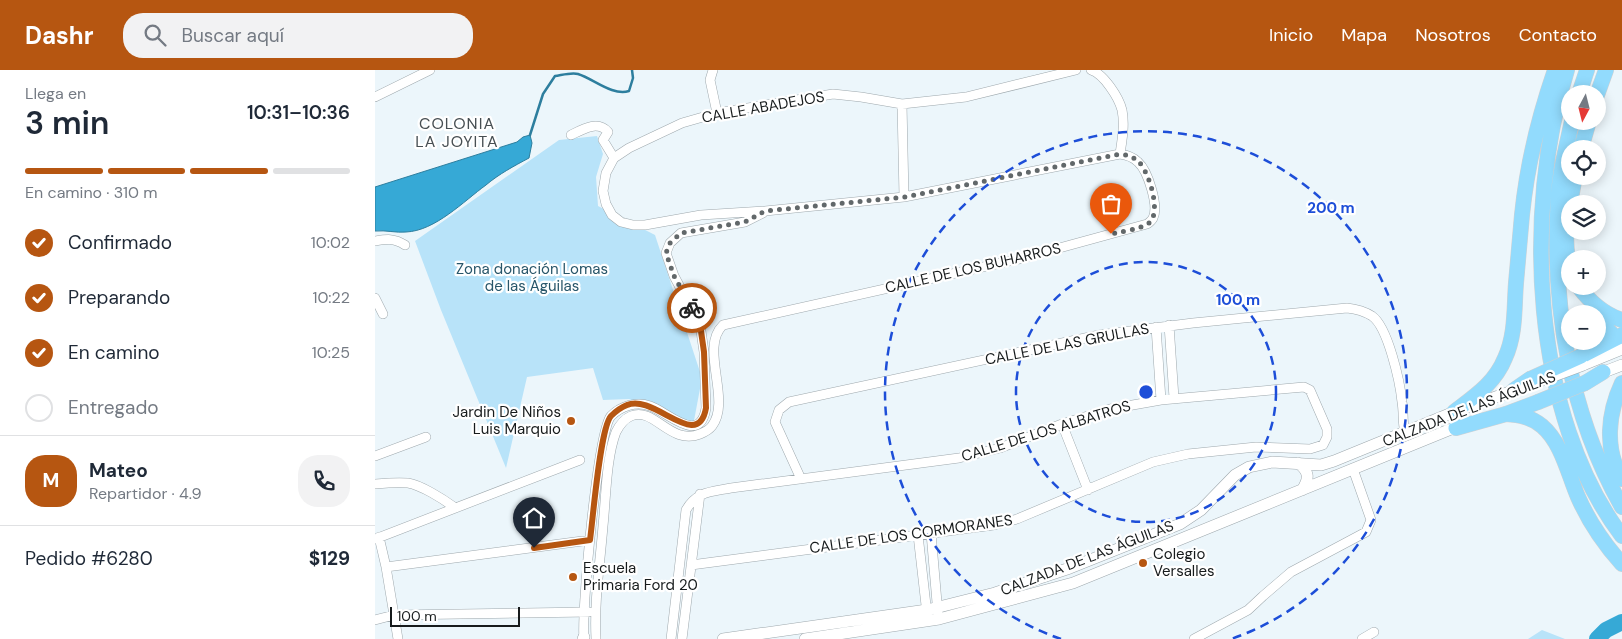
<!DOCTYPE html>
<html lang="es">
<head>
<meta charset="utf-8">
<style>
	body { margin:0; font-family:"DM Sans",sans-serif; background:#f2f2f3; color:#1f2937; height:100vh; display:flex; flex-direction:column; font-size:19px; white-space:nowrap }
	* { box-sizing:border-box; margin:0 }
	p { font-size:16px; color:#747a83 }
	.icon { flex:none; width:28px; height:28px; fill:none; stroke:currentColor; stroke-width:2; stroke-linecap:round; stroke-linejoin:round }
	.map { position:relative; flex:1; overflow:hidden }
	.drawer { display:flex; flex-direction:column; background:#fff; width:375px }
	.drawer>* { flex:none }
	.needle { width:32px; rotate:187deg }
	.fabs { position:absolute; left:1186px; top:15px; display:grid; gap:10px }
	.fabs a { display:grid; place-items:center; width:45px; height:45px; border-radius:50%; background:#fff; box-shadow:0 2px 12px #0003; font-size:25px }
	.scale { position:absolute; left:15px; bottom:12px; width:130px; box-sizing:border-box; padding-left:5px; border:2px solid #171b1c; border-top:0; font-size:14px; line-height:18px; white-space:nowrap; color:#171b1c; -webkit-text-stroke:4px #fff; paint-order:stroke }
	.pin { position:absolute; display:grid; place-items:center; width:42px; height:42px; color:#fff; margin:-51px -21px; border-radius:50% 50% 50% 0; rotate:-45deg; box-shadow:0 0 5px #0007 }
	.pin .icon { rotate:45deg }
	.courier { position:absolute; display:grid; place-items:center; width:50px; height:50px; margin:-25px; border:4px solid #b65611; border-radius:50%; background:#fff; color:#222; box-shadow:0 1px 6px #0007 }
	.overview em { font-style:normal; font-weight:600 }
	.overview div { display:flex; flex-direction:column-reverse }
	.overview { display:flex; align-items:center; justify-content:space-between; height:85px; padding:0 25px }
	h1 { font-size:32px; font-weight:600; line-height:38px }
	.bar { display:grid; grid-template-columns:repeat(4,1fr); gap:8px 5px; align-content:center; height:60px; padding:0 25px }
	.bar i { height:6px; border-radius:4px; background:#e0e1e3 }
	.bar .current { background:#b65611 }
	.bar p { grid-column:span 4 }
	.line { display:flex; align-items:center; gap:12px; padding:0 25px; border-top:1px solid #e0e1e3 }
	.line div { flex:1 }
	.round { display:grid; place-items:center; flex:none; width:52px; height:52px; border-radius:20px; background:#f2f2f3 }
	ol { padding:0 25px; list-style:none }
	li { display:flex; align-items:center; gap:15px; height:55px }
	li p { margin-inline-start:auto }
	li .icon { padding:5px; border-radius:50%; background:#b65611; color:#fff; stroke-width:4 }
	li:last-child { color:#747a83 }
	li i { width:28px; height:28px; border:2px solid #e0e1e3; border-radius:50% }
	header { display:flex; align-items:center; gap:30px; box-sizing:border-box; height:70px; padding:0 25px; background:#b65611; color:#fff }
	header strong { font-size:24px }
	nav { display:flex; gap:28px; margin-inline-start:auto; font-size:18px }
	.search { width:350px; height:45px; background:#f2f2f3; display:flex; align-items:center; gap:12px; box-sizing:border-box; padding:0 18px; border-radius:20px; color:#747a83; font-size:19px }
	main { display:flex; flex:1; min-height:0 }
	.map>svg:first-child { display:block }
</style>
</head>
<body>
<header>
<strong>Dashr</strong>
<div class="search"><svg class="icon" aria-label="search" viewBox="0 0 24 24"><circle cx="10" cy="10" r="6"/><path d="M15 15l6 6"/></svg>Buscar aquí</div>
<nav><a>Inicio</a><a>Mapa</a><a>Nosotros</a><a>Contacto</a></nav>
</header>
<main>
<section class="drawer">
<div class="overview"><div><h1>3 min</h1><p>Llega en</p></div><em>10:31–10:36</em></div>
<div class="bar"><i class="current"></i><i class="current"></i><i class="current"></i><i></i><p>En camino · 310 m</p></div>
<ol>
<li><svg class="icon" aria-label="check" viewBox="0 0 24 24"><path d="M5 12l5 5 9-10"/></svg>Confirmado<p>10:02</p></li>
<li><svg class="icon" aria-label="check" viewBox="0 0 24 24"><path d="M5 12l5 5 9-10"/></svg>Preparando<p>10:22</p></li>
<li><svg class="icon" aria-label="check" viewBox="0 0 24 24"><path d="M5 12l5 5 9-10"/></svg>En camino<p>10:25</p></li>
<li><i></i>Entregado</li>
</ol>
<div class="line" style="height:90px"><b class="round" style="background:#b65611;color:#fff">M</b><div><b>Mateo</b><p>Repartidor · 4.9</p></div><a class="round"><svg class="icon" aria-label="phone" viewBox="0 0 24 24"><path d="M5 4h4l2 5-3 2q2 4 5 5l2-3 5 2v4C11 20 4 13 5 4z"/></svg></a></div>
<div class="line" style="height:65px"><div>Pedido #6280</div><b>$129</b></div>
</section>
<div class="map">
<svg width="1247" height="569" viewBox="0 0 1247 569">
	<rect width="100%" height="100%" fill="#ecf6fb"/>
	<path fill="#b8e3f9" d="M222,66L228,84L221,107L223,136L280,165L327,308L318,356L254,329L228,330L218,298L152,307L131,398L66,240L40,171L184,70Z
		M1167,560L1190,569H1153Z"/>
	<path fill="#36a9d6" stroke="#2d7e9e" d="M155,65L157,73L154,88C139,96 124,104 111,115C89,131 60,161 31,162C21,163 11,160 0,161V117L142,72L148,67Z"/>
	<g fill="none" stroke-linecap="round" stroke-linejoin="round">
		<path stroke="#2d7e9e" stroke-width="2.5" d="M155,65L168,24L180,6C187,5 197,2 203,4C219,9 237,26 254,21L258,8L257,0"/>
		<path stroke="#36a9d6" stroke-width="16" d="M1222,569L1231,560L1247,552"/>
		<g stroke="#9ea8ad" stroke-width="10">
			<path id="street" d="M338,0L335,10L342,43
				M716,0C729,4 744,28 747,40C750,55 747,70 745,84
				M0,27L55,0
				M527,34L529,127
				M196,65C208,59 223,50 233,62L228,70L239,88
				M0,171C12,169 19,168 30,175
				M0,228L8,244
				M794,255L799,328
				M781,257L786,330
				M687,354L713,420
				M0,386L51,367
				M426,409L400,352L404,340L414,332L724,265L818,253L972,238C981,239 989,241 997,246C1013,257 1025,312 1027,332C1029,343 1027,351 1030,362
				M0,414C11,413 22,412 33,413C46,415 68,429 79,437
				M556,463L563,544
				M543,465L552,544
				M4,467L11,497L23,569
				M0,469L205,390
				M11,497L215,470
				M0,550L19,545L214,542
				M209,569C206,543 223,360 236,346C246,336 261,331 275,336C293,342 325,376 331,338L329,282L325,254L299,206L291,183L295,173L306,163L370,152L388,143
				M221,569C219,531 225,494 228,456C231,428 231,388 241,362C244,356 249,349 256,346C279,336 295,376 325,364C330,362 334,360 337,356C357,330 324,278 348,255L644,189L772,154C773,154 778,149 778,148C784,136 773,101 763,92C758,87 752,85 745,84L529,127L390,141L326,145L270,155H258L246,152L237,145L231,134L228,121L231,103L239,88L254,78L307,53L342,43L458,24L486,27L527,34L591,27L701,0
				M296,569L311,440C322,421 336,422 356,418L584,388L625,378L687,354L735,339L786,330L929,317L935,320L952,359V367L948,375L935,379L881,377L813,384L778,392L642,449L619,455L316,495
				M307,569L325,424
				M819,569L873,540L888,526L916,502L991,462L996,450L978,399
				M987,569L999,562"/>
		</g>
		<g stroke="#9ea8ad" stroke-width="12">
			<path id="secondary" d="M1208,295L1247,279
				M1221,305L1247,295
				M923,393C934,401 935,408 927,420
				M208,569L209,567
				M348,569L552,540L620,523L695,498L805,454L826,440L860,405L874,397L897,392L946,395L959,391L1079,342L1146,318
				M430,569L564,549L698,513L1086,355"/>
		</g>
		<g stroke="#d1d1d2" stroke-width="16">
			<path id="highway" d="M1192,0C1148,139 1156,346 1247,466
				M1204,24L1212,0
				M1222,25L1231,0
				M1197,51C1191,78 1184,106 1183,133C1177,238 1195,345 1247,437
				M1206,79L1214,51
				M1195,134L1200,106
				M1195,136C1191,160 1189,174 1195,198
				M1203,216C1215,232 1228,244 1247,250
				M1222,249L1241,268
				M1206,286L1247,265
				M1210,313L1228,302
				M1247,313C1233,343 1229,379 1247,409
				M1139,320L1155,309
				M1079,342C1100,326 1120,313 1130,288C1141,264 1139,238 1141,213C1143,190 1145,167 1147,145C1152,96 1164,46 1180,0
				M1131,344C1145,345 1156,347 1167,356C1187,373 1193,404 1203,427C1214,452 1229,474 1247,494
				M1081,358L1131,344L1163,332"/>
		</g>
		<use href="#street" stroke="#fff" stroke-width="9"/>
		<use href="#secondary" stroke="#fff" stroke-width="11"/>
		<use href="#highway" stroke="#92dbfd" stroke-width="15"/>
		<g stroke="#9ea8ad" stroke-width="12" stroke-linecap="butt">
			<path id="secondary-bridge" d="M1151,316L1208,295"/>
		</g>
		<g stroke="#d1d1d2" stroke-width="16" stroke-linecap="butt">
			<path id="highway-bridge" d="M1155,309L1206,286
				M1163,332L1210,313"/>
		</g>
		<use href="#secondary-bridge" stroke="#fff" stroke-width="11"/>
		<use href="#highway-bridge" stroke="#92dbfd" stroke-width="15"/>
	</g>
	<g fill="none" stroke-linecap="round" stroke-linejoin="round">
		<path stroke="#62686a" stroke-width="5" stroke-dasharray="0 9" d="M317,238L299,206L291,183L295,173L306,163L370,152L390,141L530,127L745,84C752,85 758,87 763,91C774,101 787,143 774,153C766,159 745,162 736,164"/>
		<path stroke="#b65611" stroke-width="6" d="M159,478L215,470C218,449 225,358 236,346C240,342 247,337 252,335C279,323 323,383 331,338L329,282L325,254L317,238"/>
	</g>
	<g fill="none" stroke="#1d4ed8" stroke-width="2.5" stroke-dasharray="9 6">
		<circle cx="771" cy="322" r="130"/>
		<path d="M686 569A261 261 0 1 1 856 569"/>
	</g>
	<g fill="#b65611" stroke="#fff" stroke-width="2">
		<circle cx="196" cy="351" r="5"/>
		<circle cx="768" cy="493" r="5"/>
		<circle cx="198" cy="507" r="5"/>
	</g>
	<g text-anchor="middle" dominant-baseline="central" stroke-width="4.5" stroke-linejoin="round" paint-order="stroke">
		<g font-size="15" fill="#171b1c" stroke="#fff">
			<text transform="translate(388 37) rotate(-10)">CALLE ABADEJOS</text>
			<text transform="translate(598 198) rotate(-13)">CALLE DE LOS BUHARROS</text>
			<text transform="translate(692 274) rotate(-11)">CALLE DE LAS GRULLAS</text>
			<text transform="translate(1094 339) rotate(-21)">CALZADA DE LAS ÁGUILAS</text>
			<text transform="translate(671 361) rotate(-17)">CALLE DE LOS ALBATROS</text>
			<text transform="translate(536 464) rotate(-8)">CALLE DE LOS CORMORANES</text>
			<text transform="translate(712 488) rotate(-21)">CALZADA DE LAS ÁGUILAS</text>
		</g>
		<g font-size="15" fill="#28566a" stroke="#fff">
			<text x="157" y="199">Zona donación Lomas<tspan x="157" dy="17">de las Águilas</tspan></text>
		</g>
		<g font-size="15" fill="#171b1c" stroke="#fff" text-anchor="start">
			<text x="186" y="342" text-anchor="end">Jardin De Niños<tspan x="186" dy="17">Luis Marquio</tspan></text>
			<text x="778" y="484">Colegio<tspan x="778" dy="17">Versalles</tspan></text>
			<text x="208" y="498">Escuela<tspan x="208" dy="17">Primaria Ford 20</tspan></text>
		</g>
		<g font-size="16" letter-spacing="1" fill="#474f53" stroke="#fff">
			<text x="82" y="53">COLONIA<tspan x="82" dy="18">LA JOYITA</tspan></text>
		</g>
	</g>
	<circle cx="771" cy="322" r="8" fill="#1d4ed8" stroke="#fff" stroke-width="2.5"/>
	<g font-size="15" text-anchor="middle" font-weight="bold" fill="#1d4ed8" stroke="#fff" stroke-width="4.5" stroke-linejoin="round" paint-order="stroke">
		<text x="956" y="143">200 m</text>
		<text x="863" y="235">100 m</text>
	</g>
</svg>
<div class="fabs">
<a><svg class="needle" viewBox="-14 -14 28 28"><path d="M0-13l5 13h-10z" fill="#e53935"/><path d="M0 13l5-13h-10z" fill="#747a83"/></svg></a>
<a><svg class="icon" aria-label="locate" viewBox="0 0 24 24"><circle cx="12" cy="12" r="6"/><path d="M12 2v4M12 18v4M2 12h4M18 12h4"/></svg></a>
<a><svg class="icon" aria-label="layers" viewBox="0 0 24 24"><path d="M12 4l9 5-9 5-9-5zM3 14l9 5 9-5"/></svg></a>
<a>+</a>
<a>−</a>
</div>
<div class="scale">100 m</div>
<div class="pin" style="left:736px;top:164px;background:#ea580c"><svg class="icon" aria-label="bag" viewBox="0 0 24 24"><path d="M5 8h14l-1 12H6zM9 8a3 3 0 0 1 6 0"/></svg></div>
<div class="pin" style="left:159px;top:478px;background:#1f2937"><svg class="icon" aria-label="home" viewBox="0 0 24 24"><path d="M3 11l9-7 9 7M6 9v11h12V9"/></svg></div>
<div class="courier" style="left:317px;top:238px"><svg class="icon" aria-label="bike" viewBox="0 0 24 24"><circle cx="6" cy="16" r="4"/><circle cx="18" cy="16" r="4"/><path d="M6 16l4-8h5l3 8M10 8l3 8H6M13 5h3"/></svg></div>
</div>
</main>
</body>
</html>
